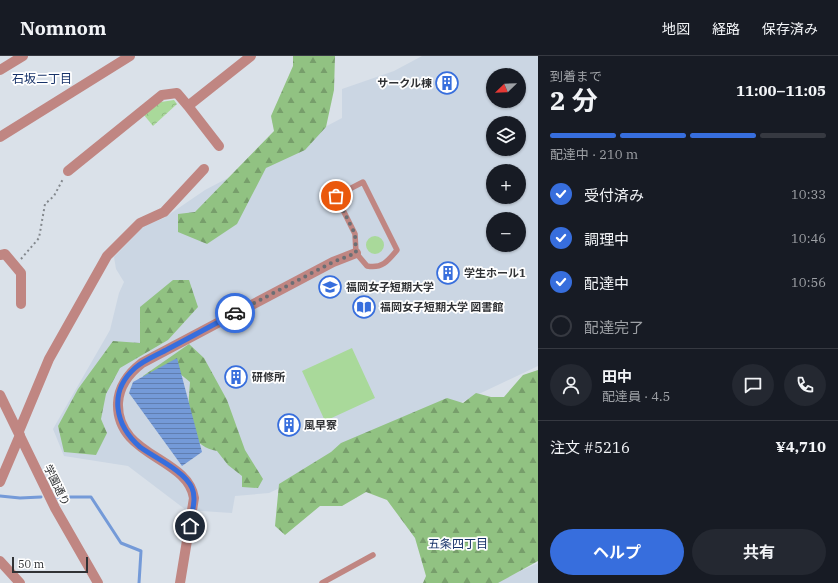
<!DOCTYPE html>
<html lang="ja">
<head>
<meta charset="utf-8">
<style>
	body { margin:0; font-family:"IBM Plex Serif","Noto Sans JP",serif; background:#242831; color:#f1f3f6; height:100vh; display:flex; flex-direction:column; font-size:15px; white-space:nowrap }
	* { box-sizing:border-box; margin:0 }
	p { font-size:13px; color:#9ea1a6 }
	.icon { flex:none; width:22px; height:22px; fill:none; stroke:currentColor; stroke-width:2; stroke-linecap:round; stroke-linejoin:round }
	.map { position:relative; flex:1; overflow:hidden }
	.side { display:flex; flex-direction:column; background:#171b24; width:300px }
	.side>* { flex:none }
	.needle { width:26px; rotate:247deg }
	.tools { position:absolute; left:486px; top:12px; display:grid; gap:8px }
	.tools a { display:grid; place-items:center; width:40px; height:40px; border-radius:50%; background:#171b24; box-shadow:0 1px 3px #0004; font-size:20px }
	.scale { position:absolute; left:12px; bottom:10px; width:76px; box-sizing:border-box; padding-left:4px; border:2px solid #303235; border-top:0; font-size:11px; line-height:14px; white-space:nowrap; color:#303235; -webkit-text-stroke:3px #fff; paint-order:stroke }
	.pin { position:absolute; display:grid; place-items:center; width:34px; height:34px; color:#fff; margin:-17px; border:2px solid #fff; border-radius:50%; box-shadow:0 1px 4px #0007 }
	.courier { position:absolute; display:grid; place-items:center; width:40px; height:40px; margin:-20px; border:3px solid #376edd; border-radius:50%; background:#fff; color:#222; box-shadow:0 1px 5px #0007 }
	.headline em { font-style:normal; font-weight:700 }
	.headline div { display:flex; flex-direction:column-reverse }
	.headline { display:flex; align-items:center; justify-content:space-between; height:68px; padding:0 12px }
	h1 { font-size:26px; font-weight:700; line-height:30px }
	.bar { display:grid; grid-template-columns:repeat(4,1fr); gap:6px 4px; align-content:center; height:48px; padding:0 12px }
	.bar i { height:5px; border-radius:3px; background:#363941 }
	.bar .active { background:#376edd }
	.bar p { grid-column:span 4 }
	.line { display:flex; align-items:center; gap:10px; padding:0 12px; border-top:1px solid #363941 }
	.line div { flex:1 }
	.round { display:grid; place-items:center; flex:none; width:42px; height:42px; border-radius:21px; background:#242831 }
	ol { padding:0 12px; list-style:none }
	li { display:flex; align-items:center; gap:12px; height:44px }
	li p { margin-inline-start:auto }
	li .icon { padding:4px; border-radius:50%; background:#376edd; color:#fff; stroke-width:4 }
	li:last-child { color:#9ea1a6 }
	li i { width:22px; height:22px; border:2px solid #363941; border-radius:50% }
	.primary-button { display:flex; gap:8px; margin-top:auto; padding:8px 12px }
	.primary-button a { flex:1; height:46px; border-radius:24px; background:#376edd; color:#fff; font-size:16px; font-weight:700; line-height:46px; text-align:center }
	.primary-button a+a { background:#242831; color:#f1f3f6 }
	header { display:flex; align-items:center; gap:24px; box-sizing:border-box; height:56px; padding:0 20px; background:#171b24; border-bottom:1px solid #363941 }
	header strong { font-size:19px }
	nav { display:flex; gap:22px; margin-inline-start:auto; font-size:14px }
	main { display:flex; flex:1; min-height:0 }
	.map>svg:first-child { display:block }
</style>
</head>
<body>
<header>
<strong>Nomnom</strong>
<nav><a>地図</a><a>経路</a><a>保存済み</a></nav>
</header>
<main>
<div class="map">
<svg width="538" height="527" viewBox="0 0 538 527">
	<defs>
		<pattern id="forest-firs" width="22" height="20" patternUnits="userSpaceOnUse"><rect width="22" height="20" fill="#91c282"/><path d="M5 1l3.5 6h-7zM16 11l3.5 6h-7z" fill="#779e6b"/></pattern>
		<pattern id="park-crowns" width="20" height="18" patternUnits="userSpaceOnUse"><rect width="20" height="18" fill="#a9d99a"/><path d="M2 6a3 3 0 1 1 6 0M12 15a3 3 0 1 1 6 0" fill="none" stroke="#92bb85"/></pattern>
		<pattern id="water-rules" width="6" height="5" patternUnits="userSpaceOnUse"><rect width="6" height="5" fill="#749ad8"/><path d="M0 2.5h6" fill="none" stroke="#607eb0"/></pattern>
	</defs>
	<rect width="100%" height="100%" fill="#dae1e9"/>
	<path fill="#cbd6e3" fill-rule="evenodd" d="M422,0H538V310L269,437L235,440L232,457L186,454L128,410L64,400L53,373L110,274L119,237L124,226L116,213L114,201L144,170L164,162L205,134L342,62V33L394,15ZM493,19H519V45H493ZM493,67H519V93H493ZM493,115H519V141H493ZM493,163H519V189H493Z
		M538,507V527H494Z"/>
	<path fill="#a9d99a" d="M366 189a9 9 0 1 1 18 0a9 9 0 1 1-18 0Z
		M352,292L363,316L343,325L363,316L375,342L325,365L302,315Z"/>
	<path fill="url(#forest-firs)" d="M293,0H335L334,34L326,71L305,94L266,112L237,168L207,188L178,176V158L195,156L274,75L271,60L293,10Z
		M173,224H189L198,251L168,284L120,312L106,338L101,363L107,377L96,399L64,396L58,370L78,333L113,285L140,287V251Z
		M189,288L204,302L227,344L245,394L263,423L258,432L242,431V420L228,409L217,395C183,389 188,353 190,326L174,313L139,341L143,320Z
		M538,314V505L498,527H423L426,520L415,482L387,444L366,436L342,450H320L285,479L275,470L279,428L331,396L341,387L447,342L463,347L476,337L491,341H504L523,319Z"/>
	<path fill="url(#park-crowns)" d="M174,44L177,48L153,70L144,59L161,46Z"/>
	<path fill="url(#water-rules)" d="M177,302L202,396L182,410L129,337L133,326Z"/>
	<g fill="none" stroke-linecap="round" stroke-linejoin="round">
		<path stroke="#749ad8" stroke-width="3" d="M0,440L20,442L41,441
			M57,441H91L121,487L141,495L139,527"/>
		<path stroke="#83888d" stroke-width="2" stroke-dasharray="2 3" stroke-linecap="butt" d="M21,203L39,182L45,148L54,140L63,123"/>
		<path stroke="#c08682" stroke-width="5.5" d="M363,126L397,194C388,205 382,213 367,210L356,197L355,178L336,140Z
			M322,527L373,499"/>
		<path stroke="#c08682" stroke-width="10" d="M0,14L23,0
			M188,50L219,90
			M0,81L130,0
			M68,115L162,39L177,37L188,50L251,0
			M0,199L5,198L21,217V248
			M0,339L55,452L98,527
			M19,375L49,303L107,200L140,167L164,156L204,113
			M0,426L20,379
			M0,505L20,527
			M180,527L194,442C188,401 116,401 118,347C119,329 129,317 142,307L333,206L356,197"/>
	</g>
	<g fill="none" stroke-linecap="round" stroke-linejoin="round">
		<path stroke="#6c6f74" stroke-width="4" stroke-dasharray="0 7.2" d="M235,257L333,206L356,197L355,178L336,140"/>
		<path stroke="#376edd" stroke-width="5" d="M190,470C191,459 197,443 192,432C185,415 155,402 140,391C115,369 108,336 135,312C144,304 157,299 168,293C191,281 213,269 235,257"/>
	</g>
	<defs>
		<g id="building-ring" transform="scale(1.15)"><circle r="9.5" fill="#fff" stroke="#376edd" stroke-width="1.5"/><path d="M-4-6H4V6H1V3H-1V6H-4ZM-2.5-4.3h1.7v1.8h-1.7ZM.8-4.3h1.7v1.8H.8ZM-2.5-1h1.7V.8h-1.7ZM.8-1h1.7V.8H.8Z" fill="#376edd"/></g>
		<g id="university-ring" transform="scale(1.15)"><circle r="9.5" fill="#fff" stroke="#376edd" stroke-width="1.5"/><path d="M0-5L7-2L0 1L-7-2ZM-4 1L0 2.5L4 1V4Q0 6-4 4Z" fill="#376edd"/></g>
		<g id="library-ring" transform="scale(1.15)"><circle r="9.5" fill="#fff" stroke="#376edd" stroke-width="1.5"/><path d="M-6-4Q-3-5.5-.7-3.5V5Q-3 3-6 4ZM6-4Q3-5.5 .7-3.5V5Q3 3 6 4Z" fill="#376edd"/></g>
	</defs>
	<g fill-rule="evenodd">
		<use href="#building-ring" x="447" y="27"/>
		<use href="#building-ring" x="448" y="217"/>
		<use href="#university-ring" x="330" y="231"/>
		<use href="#library-ring" x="364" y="251"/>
		<use href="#building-ring" x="236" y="321"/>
		<use href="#building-ring" x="289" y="369"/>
	</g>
	<g text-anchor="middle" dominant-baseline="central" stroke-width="3.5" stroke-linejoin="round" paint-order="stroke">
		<g font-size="11" font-weight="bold" fill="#303235" stroke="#fff" text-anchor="start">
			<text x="432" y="27" text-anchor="end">サークル棟</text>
			<text x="464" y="217">学生ホール1</text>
			<text x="346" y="231">福岡女子短期大学</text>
			<text x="380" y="251">福岡女子短期大学 図書館</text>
			<text x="252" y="321">研修所</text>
			<text x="304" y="369">風早寮</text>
		</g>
		<g font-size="11" fill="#303235" stroke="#fff">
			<text transform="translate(57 429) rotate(64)">学園通り</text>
		</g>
		<g font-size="12" fill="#183369" stroke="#fff">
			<text x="42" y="22">石坂二丁目</text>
			<text x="458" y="487">五条四丁目</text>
		</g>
	</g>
</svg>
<div class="tools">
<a><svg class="needle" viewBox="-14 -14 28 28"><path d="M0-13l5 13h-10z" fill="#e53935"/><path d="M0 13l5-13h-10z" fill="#9ea1a6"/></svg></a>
<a><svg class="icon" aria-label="layers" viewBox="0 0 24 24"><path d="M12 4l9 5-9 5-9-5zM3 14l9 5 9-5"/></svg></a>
<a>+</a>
<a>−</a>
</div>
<div class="scale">50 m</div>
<div class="pin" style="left:336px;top:140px;background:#ea580c"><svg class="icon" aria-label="bag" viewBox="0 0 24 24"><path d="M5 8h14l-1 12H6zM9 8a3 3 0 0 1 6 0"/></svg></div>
<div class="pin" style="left:190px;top:470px;background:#1f2937"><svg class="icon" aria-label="home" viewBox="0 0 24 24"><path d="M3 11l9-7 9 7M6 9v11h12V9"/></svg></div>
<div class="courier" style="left:235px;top:257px"><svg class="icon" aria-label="car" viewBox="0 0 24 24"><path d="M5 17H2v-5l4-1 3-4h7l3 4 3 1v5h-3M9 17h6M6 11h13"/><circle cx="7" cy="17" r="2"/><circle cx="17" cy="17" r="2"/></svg></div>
</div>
<section class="side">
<div class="headline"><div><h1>2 分</h1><p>到着まで</p></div><em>11:00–11:05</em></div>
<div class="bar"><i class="active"></i><i class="active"></i><i class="active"></i><i></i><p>配達中 · 210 m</p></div>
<ol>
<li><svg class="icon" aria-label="check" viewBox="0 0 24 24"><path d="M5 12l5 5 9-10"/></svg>受付済み<p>10:33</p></li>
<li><svg class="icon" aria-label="check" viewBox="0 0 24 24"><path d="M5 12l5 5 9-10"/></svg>調理中<p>10:46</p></li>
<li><svg class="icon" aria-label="check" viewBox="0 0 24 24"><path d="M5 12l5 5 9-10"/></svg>配達中<p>10:56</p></li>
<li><i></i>配達完了</li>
</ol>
<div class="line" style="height:72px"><a class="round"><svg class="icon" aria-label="person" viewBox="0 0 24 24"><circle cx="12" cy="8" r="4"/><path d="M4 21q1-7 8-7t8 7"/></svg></a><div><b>田中</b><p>配達員 · 4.5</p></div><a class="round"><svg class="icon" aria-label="chat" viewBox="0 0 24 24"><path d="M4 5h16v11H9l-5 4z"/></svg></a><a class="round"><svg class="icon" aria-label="phone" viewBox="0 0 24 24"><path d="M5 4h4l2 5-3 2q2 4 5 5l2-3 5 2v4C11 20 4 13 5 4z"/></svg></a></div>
<div class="line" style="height:52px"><div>注文 #5216</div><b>¥4,710</b></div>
<div class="primary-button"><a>ヘルプ</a><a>共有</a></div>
</section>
</main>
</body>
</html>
